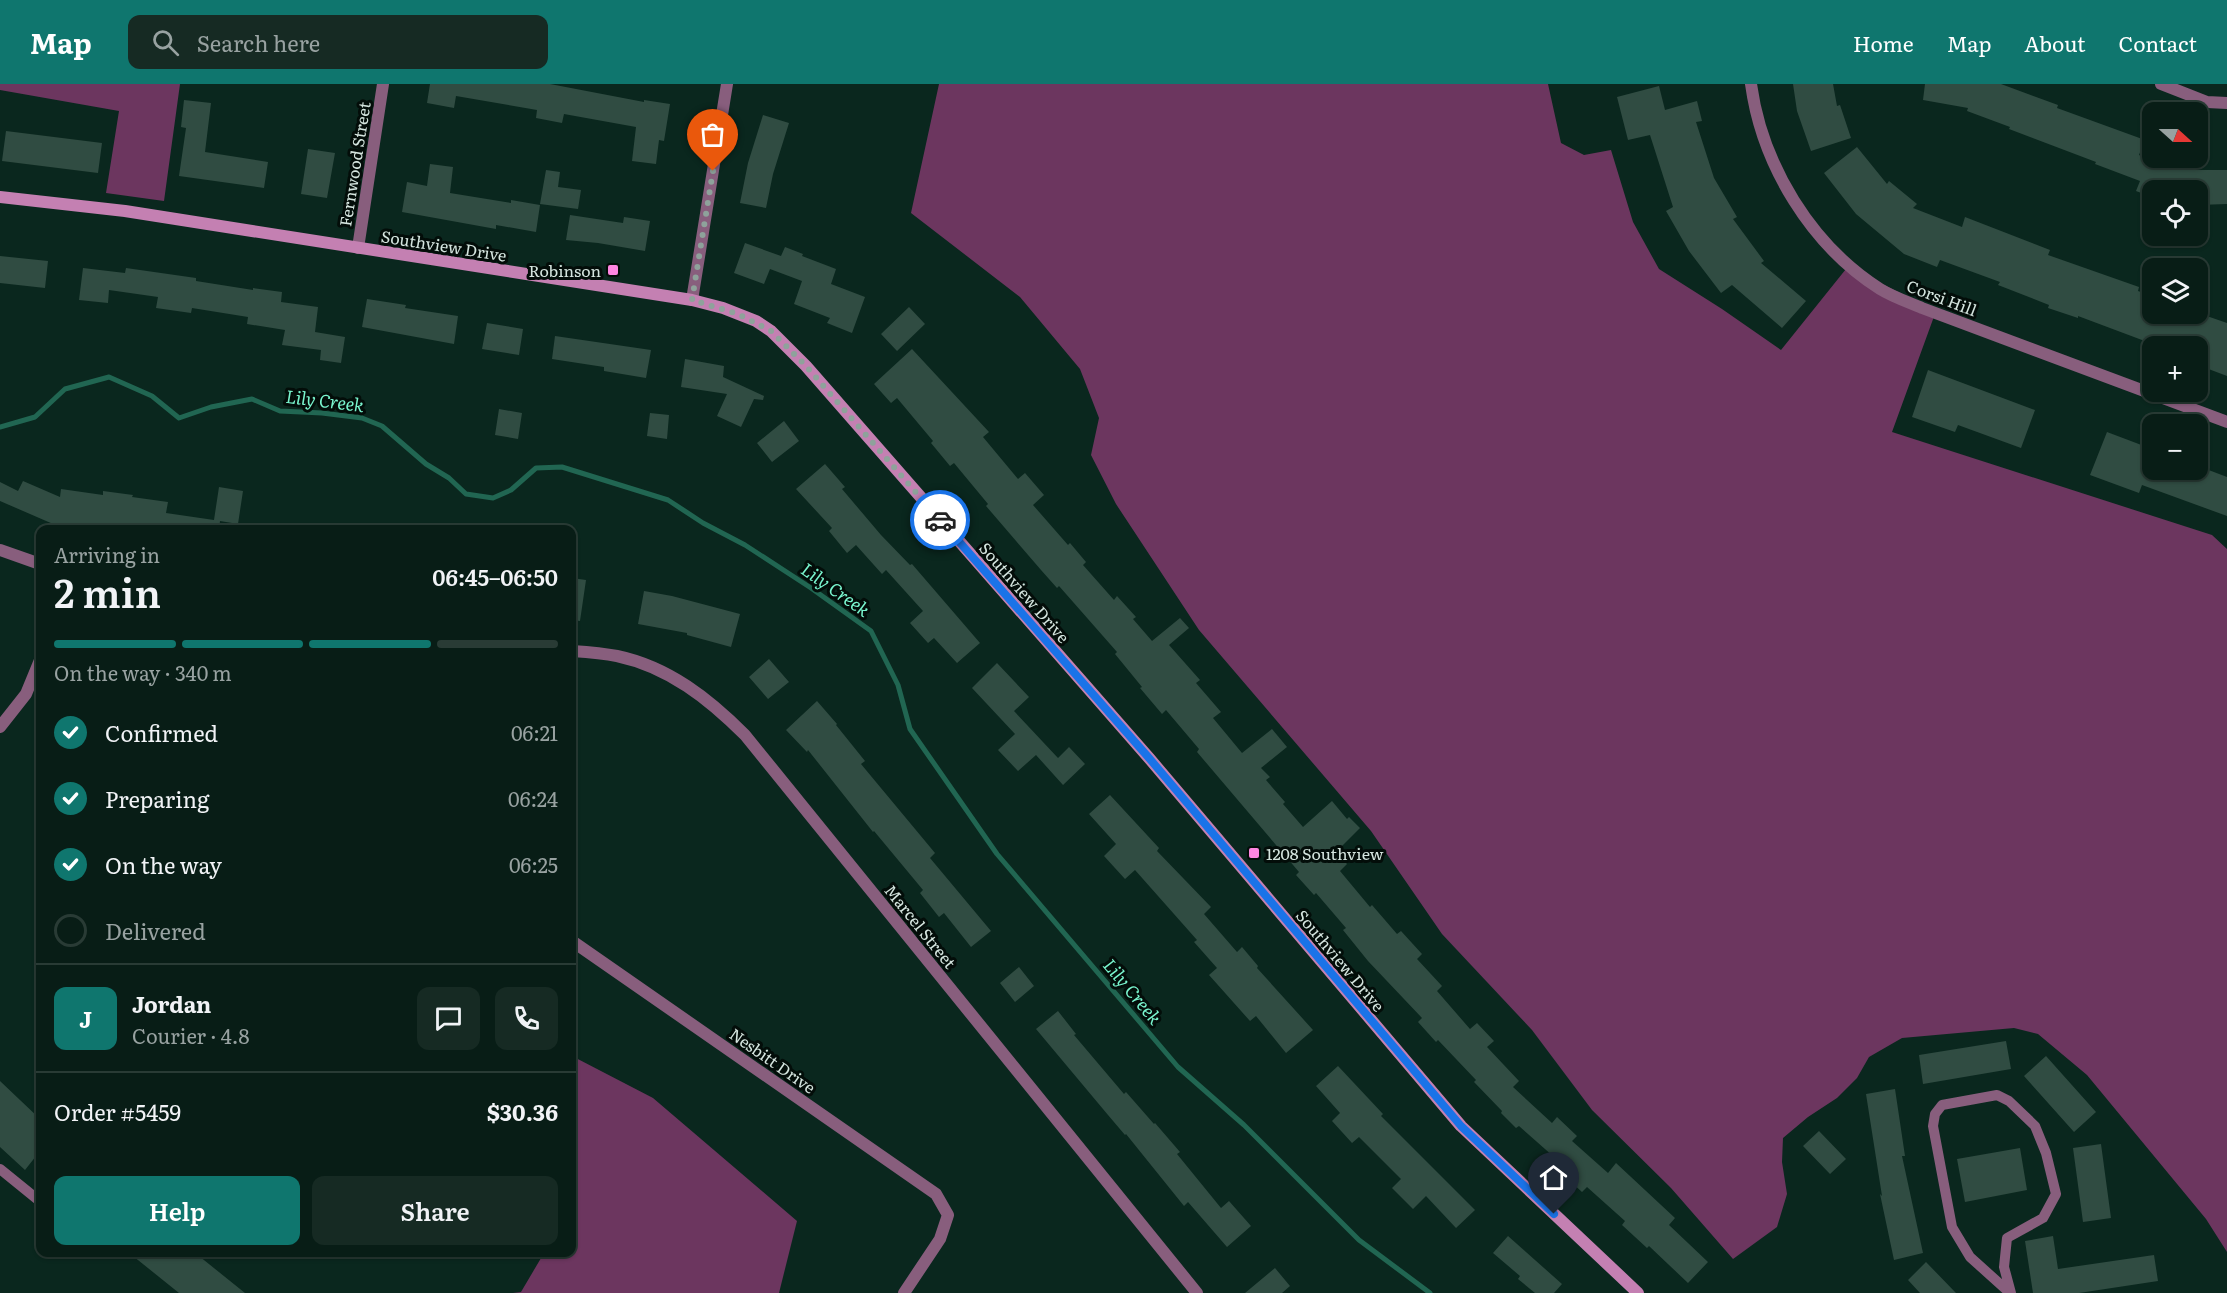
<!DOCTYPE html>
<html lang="en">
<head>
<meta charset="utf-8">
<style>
	body { margin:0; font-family:Literata,serif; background:#162a23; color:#f1f3f6; height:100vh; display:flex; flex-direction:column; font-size:22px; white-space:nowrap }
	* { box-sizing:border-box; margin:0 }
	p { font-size:20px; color:#98a2a1 }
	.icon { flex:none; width:33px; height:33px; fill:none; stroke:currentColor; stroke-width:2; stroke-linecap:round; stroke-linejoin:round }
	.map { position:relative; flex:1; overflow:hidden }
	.drawer { position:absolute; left:36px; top:441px; width:540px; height:732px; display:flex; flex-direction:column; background:#081d16; border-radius:12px; box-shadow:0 2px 4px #0004,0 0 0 2px #293b35 }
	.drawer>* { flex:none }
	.needle { width:39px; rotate:111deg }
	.controls { position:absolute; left:2142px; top:18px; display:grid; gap:12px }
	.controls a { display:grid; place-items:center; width:66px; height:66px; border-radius:12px; background:#081d16; box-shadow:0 2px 4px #0004,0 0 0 2px #293b35; font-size:30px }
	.pin { position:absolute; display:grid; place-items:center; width:51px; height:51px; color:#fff; margin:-62px -26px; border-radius:50% 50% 50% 0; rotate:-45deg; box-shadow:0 0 6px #0007 }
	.pin .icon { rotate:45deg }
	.courier { position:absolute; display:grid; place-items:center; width:60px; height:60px; margin:-30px; border:4px solid #1a73e8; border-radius:50%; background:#fff; color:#222; box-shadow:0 2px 8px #0007 }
	.summary em { font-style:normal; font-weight:600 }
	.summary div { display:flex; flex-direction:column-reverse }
	.summary { display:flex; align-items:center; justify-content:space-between; height:102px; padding:0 18px }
	h1 { font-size:39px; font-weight:600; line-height:45px }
	.bar { display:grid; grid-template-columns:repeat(4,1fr); gap:9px 6px; align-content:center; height:72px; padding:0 18px }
	.bar i { height:8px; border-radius:4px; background:#293b35 }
	.bar .on { background:#0f766e }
	.bar p { grid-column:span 4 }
	.line { display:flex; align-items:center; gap:15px; padding:0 18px; border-top:2px solid #293b35 }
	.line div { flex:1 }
	.round { display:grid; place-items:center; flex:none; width:63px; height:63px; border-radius:12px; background:#162a23 }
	ol { padding:0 18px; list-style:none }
	li { display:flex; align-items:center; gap:18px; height:66px }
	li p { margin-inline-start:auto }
	li .icon { padding:6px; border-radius:50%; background:#0f766e; color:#fff; stroke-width:4 }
	li:last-child { color:#98a2a1 }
	li i { width:33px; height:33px; border:3px solid #293b35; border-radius:50% }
	.button { display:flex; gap:12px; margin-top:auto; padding:12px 18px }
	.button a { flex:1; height:69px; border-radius:12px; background:#0f766e; color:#fff; font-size:24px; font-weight:600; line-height:69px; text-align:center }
	.button a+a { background:#162a23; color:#f1f3f6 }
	header { display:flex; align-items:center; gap:36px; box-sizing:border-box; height:84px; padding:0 30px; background:#0f766e; color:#fff }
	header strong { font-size:28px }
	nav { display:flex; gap:33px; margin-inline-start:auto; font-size:21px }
	.search { width:420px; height:54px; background:#162a23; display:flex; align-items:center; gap:15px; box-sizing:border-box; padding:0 21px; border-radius:12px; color:#98a2a1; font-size:22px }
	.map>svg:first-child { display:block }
</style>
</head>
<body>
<header>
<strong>Map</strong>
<div class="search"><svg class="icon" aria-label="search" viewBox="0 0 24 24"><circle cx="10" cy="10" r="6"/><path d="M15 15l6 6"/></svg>Search here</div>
<nav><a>Home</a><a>Map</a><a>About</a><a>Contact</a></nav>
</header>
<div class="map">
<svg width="2227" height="1209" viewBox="0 0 2227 1209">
	<rect width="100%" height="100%" fill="#0a271e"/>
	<path fill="#6c365f" d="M0,0H180L164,117L106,109L119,27L0,6Z
		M939,0H1548L1561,59L1584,71L1611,66L1633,138L1659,185L1722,225L1781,266L1850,180L1864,191L1936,227L1892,348L2212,451L2227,465V1168L2206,1135L2087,991L2038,950L2014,944L1902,954L1869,973L1857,994L1837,1014L1808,1033L1783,1054L1782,1078L1787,1110L1777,1143L1733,1175L1671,1104L1592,1026L1532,946L1442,850L1371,747L1199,546L1116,420L1091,371L1099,334L1080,285L1020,213L911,129Z
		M572,972L653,1014L797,1137L779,1209H513L521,1208L544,1169L572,1168Z"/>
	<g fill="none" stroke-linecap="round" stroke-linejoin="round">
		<path stroke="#216652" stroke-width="5" d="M0,343L35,333L65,305L109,293L152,312L179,334L211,323L252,315L280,327L322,329L362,334L382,342L426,380L449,394L466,410L493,414L511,406L536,384L562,383L668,416L703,439L745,461L811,504L871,547L898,601L910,645L997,770L1178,983L1244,1041L1359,1156L1430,1209"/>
	</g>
	<path fill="#304c42" d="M430,0H550L644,18V16L670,20L664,57L659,56L656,80L632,77L636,43L564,30L562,39L536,34L537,26L456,12L454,24L427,19Z
		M1793,0H1833L1837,22L1840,21L1851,54L1811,67L1797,27Z
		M1925,0H2001L2058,21L2057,24L2145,56L2139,71L2148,75L2151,67H2152V76L2181,86H2227V120L2198,121V106H2152V113L2136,107L2140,97L2095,80L2096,78L2009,45L2010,43L1967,27L1968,24L1923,16Z
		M1659,2L1665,26L1697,17L1702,37L1696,38L1714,94L1737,133L1733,135L1764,177L1761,179L1806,217L1782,244L1732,201L1721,209L1689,167L1666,127L1673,123L1650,51L1628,56L1617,13Z
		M184,16L211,19L205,68L268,78L264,104L179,92L186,44L181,43Z
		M763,31L789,39L773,90L766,124L740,119L748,79Z
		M6,47L102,59L98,89L2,77Z
		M1857,63L1887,100L1889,97L1917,120L1913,124L1962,143L1965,133L2050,166L2048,171L2139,203L2138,207L2152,212V230H2201L2227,239V292L2198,281V262H2158L2078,232V234L2048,224L2049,221L1998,201L2000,198L1940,176L1937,183L1904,170L1856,130L1824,89Z
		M308,65L335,69L327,114L301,110Z
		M430,80L453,83L450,109L511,119V116L540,121L536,148L496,141V145L402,128L407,98L427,102Z
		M546,86L560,88L558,103L581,106L578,125L540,120Z
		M570,131L623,139L624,133L650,137L645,167L598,159L566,156Z
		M745,159L781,172L785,163L803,170L802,172L836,185L831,200L865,213L852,249L827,239L830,234L794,220L802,197L770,185L764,200L734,189Z
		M0,172L48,177L45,204L0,199Z
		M83,184L125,189L126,184L196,194V197L253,206V204L282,208L281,218L318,223L315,248L345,253L341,279L320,276L321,266L282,261L285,246L247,240L248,233L192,224L191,229L156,224L158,213L109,206L108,219L79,216Z
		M367,215L406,221L405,224L458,232L454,260L362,243Z
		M909,223L925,240L897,267L881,250Z
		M487,239L523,245L519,271L482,265Z
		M555,252L651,266L646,294L604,287V283L552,275Z
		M912,265L989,348L983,353L1018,395L1025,389L1044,411L1033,421L1068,461L1070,459L1086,478L1083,481L1114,516L1117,512L1136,533L1133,535L1152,557L1180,534L1189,544L1169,561L1200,596L1196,599L1221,628L1213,634L1242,669L1272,645L1287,663L1261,684L1270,693L1266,696L1285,718L1283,720L1303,743L1332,717L1347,735L1349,733L1360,744L1336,768L1347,780L1340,787L1370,823L1372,821L1397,850L1401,847L1422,870L1417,875L1442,902L1437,907L1470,945L1477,939L1494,957L1487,963L1519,997L1513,1003L1552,1039L1557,1033L1577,1052L1572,1057L1608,1089L1616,1079L1675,1134L1669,1141L1708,1178L1688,1199L1649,1162L1647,1164L1622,1141L1625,1137L1587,1103L1582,1108L1557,1085L1562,1080L1519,1042L1516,1044L1501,1029L1502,1027L1474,998L1476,996L1438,956L1436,958L1418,938L1422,934L1368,877L1343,846L1346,844L1316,809L1314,811L1296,791L1299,788L1197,668L1199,665L1166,626L1162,630L1140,604L1142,603L1115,570L1117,568L1059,502L1057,504L1041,486L986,422L988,420L954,379L950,382L931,359L933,357L897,314L891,319L874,300Z
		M685,275L724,282L723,293L764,312L763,316L754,315L741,343L717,332L727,310L681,303Z
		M1928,286L2035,326L2021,364L1958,341L1955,348L1912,333Z
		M499,325L522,329L518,355L495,351Z
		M650,329L669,331L667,355L647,352Z
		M784,337L799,357L772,378L757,359Z
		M2107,348L2152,365V386L2206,385L2227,393V432L2142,401L2139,409L2090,391Z
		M825,380L845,403L842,405L881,451L910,481L912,480L980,559L957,579L934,554L928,559L910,539L923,527L886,486L882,490L856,461L847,469L829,447L832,444L796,405Z
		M23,397L60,413L61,405L103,411V407L133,411L132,413L168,418L166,429L214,436L219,403L243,407L238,440L220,437L219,446H81L60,443L0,417V398L18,407Z
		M572,494L586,496L580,537L572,536Z
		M644,507L672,512L740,530L731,563L687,551V549L638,540Z
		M769,575L789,598L768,615L749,593Z
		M997,579L1029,613L1014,627L1058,674L1069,663L1085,680L1063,701L1036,671L1018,687L998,666L1015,650L972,604Z
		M817,617L837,640L836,641L865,677L861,680L935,769L930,774L991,847L971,863L944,829L939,833L920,809L923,806L874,747L873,748L808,666L807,668L786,646Z
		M1110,711L1159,764L1157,767L1211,823L1204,830L1237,868L1242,863L1258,882L1257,884L1313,946L1286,969L1256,932L1250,937L1209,891L1217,884L1194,858L1197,856L1135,786L1125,795L1104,772L1116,760L1089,730Z
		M1019,883L1034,902L1015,918L1000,899Z
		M1058,927L1076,950L1074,951L1124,1010L1126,1008L1154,1040L1155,1039L1180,1068L1177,1070L1221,1124L1229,1117L1251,1142L1227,1163L1188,1118L1184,1122L1126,1050L1125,1051L1108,1031L1036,945Z
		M2006,957L2011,985L1923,1000L1919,971Z
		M2046,972L2096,1028L2074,1048L2024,992Z
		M1338,982L1383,1030L1381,1032L1475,1126L1456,1144L1426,1112L1413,1125L1392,1104L1401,1095L1359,1053L1352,1059L1332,1037L1340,1029L1316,1002Z
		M0,997L40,1035V1067L25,1086L0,1063Z
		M1895,1005L1905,1072H1902L1923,1169L1894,1176L1880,1110L1882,1112L1866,1010Z
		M1819,1047L1846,1075L1830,1090L1803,1062Z
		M2101,1060L2111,1134L2083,1138L2073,1064Z
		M2020,1064L2027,1106L1965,1118L1957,1075Z
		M1508,1152L1562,1200L1554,1209H1535L1518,1195L1520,1192L1493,1169Z
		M2053,1152L2058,1185L2154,1171L2158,1197L2079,1209H2033L2025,1157Z
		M128,1168H194L245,1209H179Z
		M1926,1178L1956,1209H1920L1908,1196Z
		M1275,1184L1290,1202L1282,1209H1245Z"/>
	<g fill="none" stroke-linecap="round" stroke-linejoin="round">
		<path stroke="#885e7d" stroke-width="10" d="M0,1085L37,1115L40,1114
			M2010,1209L1970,1173L1952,1143L1933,1042L1935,1030L1942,1021L1997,1011L2009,1017L2035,1042L2046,1069L2056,1110L2043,1134L2007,1154L2004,1183L2011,1209"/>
		<path stroke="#885e7d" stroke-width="12" d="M1751,0C1762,81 1811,161 1880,205C1893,213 1908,218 1922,224L2227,338
			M2161,0L2207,18L2227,19
			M358,164L383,0
			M692,216L727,0
			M0,466L40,480
			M572,567C587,568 602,569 617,572C669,583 709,615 745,651L1197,1209
			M0,643L26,610L40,576
			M572,857L936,1110L948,1131L940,1155L904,1209"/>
		<path stroke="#c480b2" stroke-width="12" d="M0,113L125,127L692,216L723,224L756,237L771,247L806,282L1149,674L1461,1042L1638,1209"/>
	</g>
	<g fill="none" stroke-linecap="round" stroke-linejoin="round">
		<path stroke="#8ea29b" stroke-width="6" stroke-dasharray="0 10.8" d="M713,87L692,216L738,230L771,247L806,282L940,436"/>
		<path stroke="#1a73e8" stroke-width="8" d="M940,436L1149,674L1461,1042L1554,1130"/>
	</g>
	<g fill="#fe86e1" stroke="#030d09" stroke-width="2">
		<rect x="607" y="180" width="12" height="12" rx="3"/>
		<rect x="1248" y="763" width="12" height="12" rx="3"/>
	</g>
	<g text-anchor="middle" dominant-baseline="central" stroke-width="6" stroke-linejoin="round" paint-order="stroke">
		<g font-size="16" fill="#d5e5df" stroke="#030d09">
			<text transform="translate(354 80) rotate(-81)">Fernwood Street</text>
			<text transform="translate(444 161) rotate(9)">Southview Drive</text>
			<text transform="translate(1942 213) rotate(21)">Corsi Hill</text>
			<text transform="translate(1025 508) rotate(49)">Southview Drive</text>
			<text transform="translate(921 842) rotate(51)">Marcel Street</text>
			<text transform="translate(1341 876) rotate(50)">Southview Drive</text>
			<text transform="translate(773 976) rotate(35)">Nesbitt Drive</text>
		</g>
		<g font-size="16" fill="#d5e5df" stroke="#030d09" text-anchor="end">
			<text x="601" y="186">Robinson</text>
			<text x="1266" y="769" text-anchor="start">1208 Southview</text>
		</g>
		<g font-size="18" font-style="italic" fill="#79f5ce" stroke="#030d09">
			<text transform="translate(325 316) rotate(7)">Lily Creek</text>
			<text transform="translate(836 505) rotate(35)">Lily Creek</text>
			<text transform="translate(1133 907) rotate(50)">Lily Creek</text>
		</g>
	</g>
</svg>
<div class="controls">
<a><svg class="needle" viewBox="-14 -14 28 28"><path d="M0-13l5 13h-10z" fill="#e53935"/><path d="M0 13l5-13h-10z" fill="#98a2a1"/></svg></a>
<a><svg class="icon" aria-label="locate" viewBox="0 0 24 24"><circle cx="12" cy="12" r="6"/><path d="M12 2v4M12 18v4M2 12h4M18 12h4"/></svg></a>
<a><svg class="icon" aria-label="layers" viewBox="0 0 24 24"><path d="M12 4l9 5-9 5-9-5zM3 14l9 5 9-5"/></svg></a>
<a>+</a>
<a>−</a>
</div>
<div class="pin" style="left:713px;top:87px;background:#ea580c"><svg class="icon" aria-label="bag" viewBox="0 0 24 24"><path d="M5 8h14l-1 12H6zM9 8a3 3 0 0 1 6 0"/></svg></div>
<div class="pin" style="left:1554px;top:1130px;background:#1f2937"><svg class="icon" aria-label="home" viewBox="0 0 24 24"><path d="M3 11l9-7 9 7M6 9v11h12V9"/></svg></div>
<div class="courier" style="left:940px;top:436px"><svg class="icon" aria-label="car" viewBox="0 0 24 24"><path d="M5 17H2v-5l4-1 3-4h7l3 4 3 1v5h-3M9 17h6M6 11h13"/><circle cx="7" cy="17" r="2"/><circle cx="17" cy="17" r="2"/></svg></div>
<section class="drawer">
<div class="summary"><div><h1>2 min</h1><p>Arriving in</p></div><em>06:45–06:50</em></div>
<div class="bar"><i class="on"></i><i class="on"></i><i class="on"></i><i></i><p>On the way · 340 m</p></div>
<ol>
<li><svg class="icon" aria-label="check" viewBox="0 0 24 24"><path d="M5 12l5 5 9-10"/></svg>Confirmed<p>06:21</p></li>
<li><svg class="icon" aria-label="check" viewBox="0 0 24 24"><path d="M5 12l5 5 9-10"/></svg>Preparing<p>06:24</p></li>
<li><svg class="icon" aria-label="check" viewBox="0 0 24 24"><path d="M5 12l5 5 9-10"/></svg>On the way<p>06:25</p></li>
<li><i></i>Delivered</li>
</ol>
<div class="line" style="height:108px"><b class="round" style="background:#0f766e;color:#fff">J</b><div><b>Jordan</b><p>Courier · 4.8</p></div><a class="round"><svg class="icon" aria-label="chat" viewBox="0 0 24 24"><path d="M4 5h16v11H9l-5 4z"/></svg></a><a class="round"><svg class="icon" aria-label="phone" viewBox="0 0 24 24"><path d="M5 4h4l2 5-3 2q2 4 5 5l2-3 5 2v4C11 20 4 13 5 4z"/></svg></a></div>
<div class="line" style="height:78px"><div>Order #5459</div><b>$30.36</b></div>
<div class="button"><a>Help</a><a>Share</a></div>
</section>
</div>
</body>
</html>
